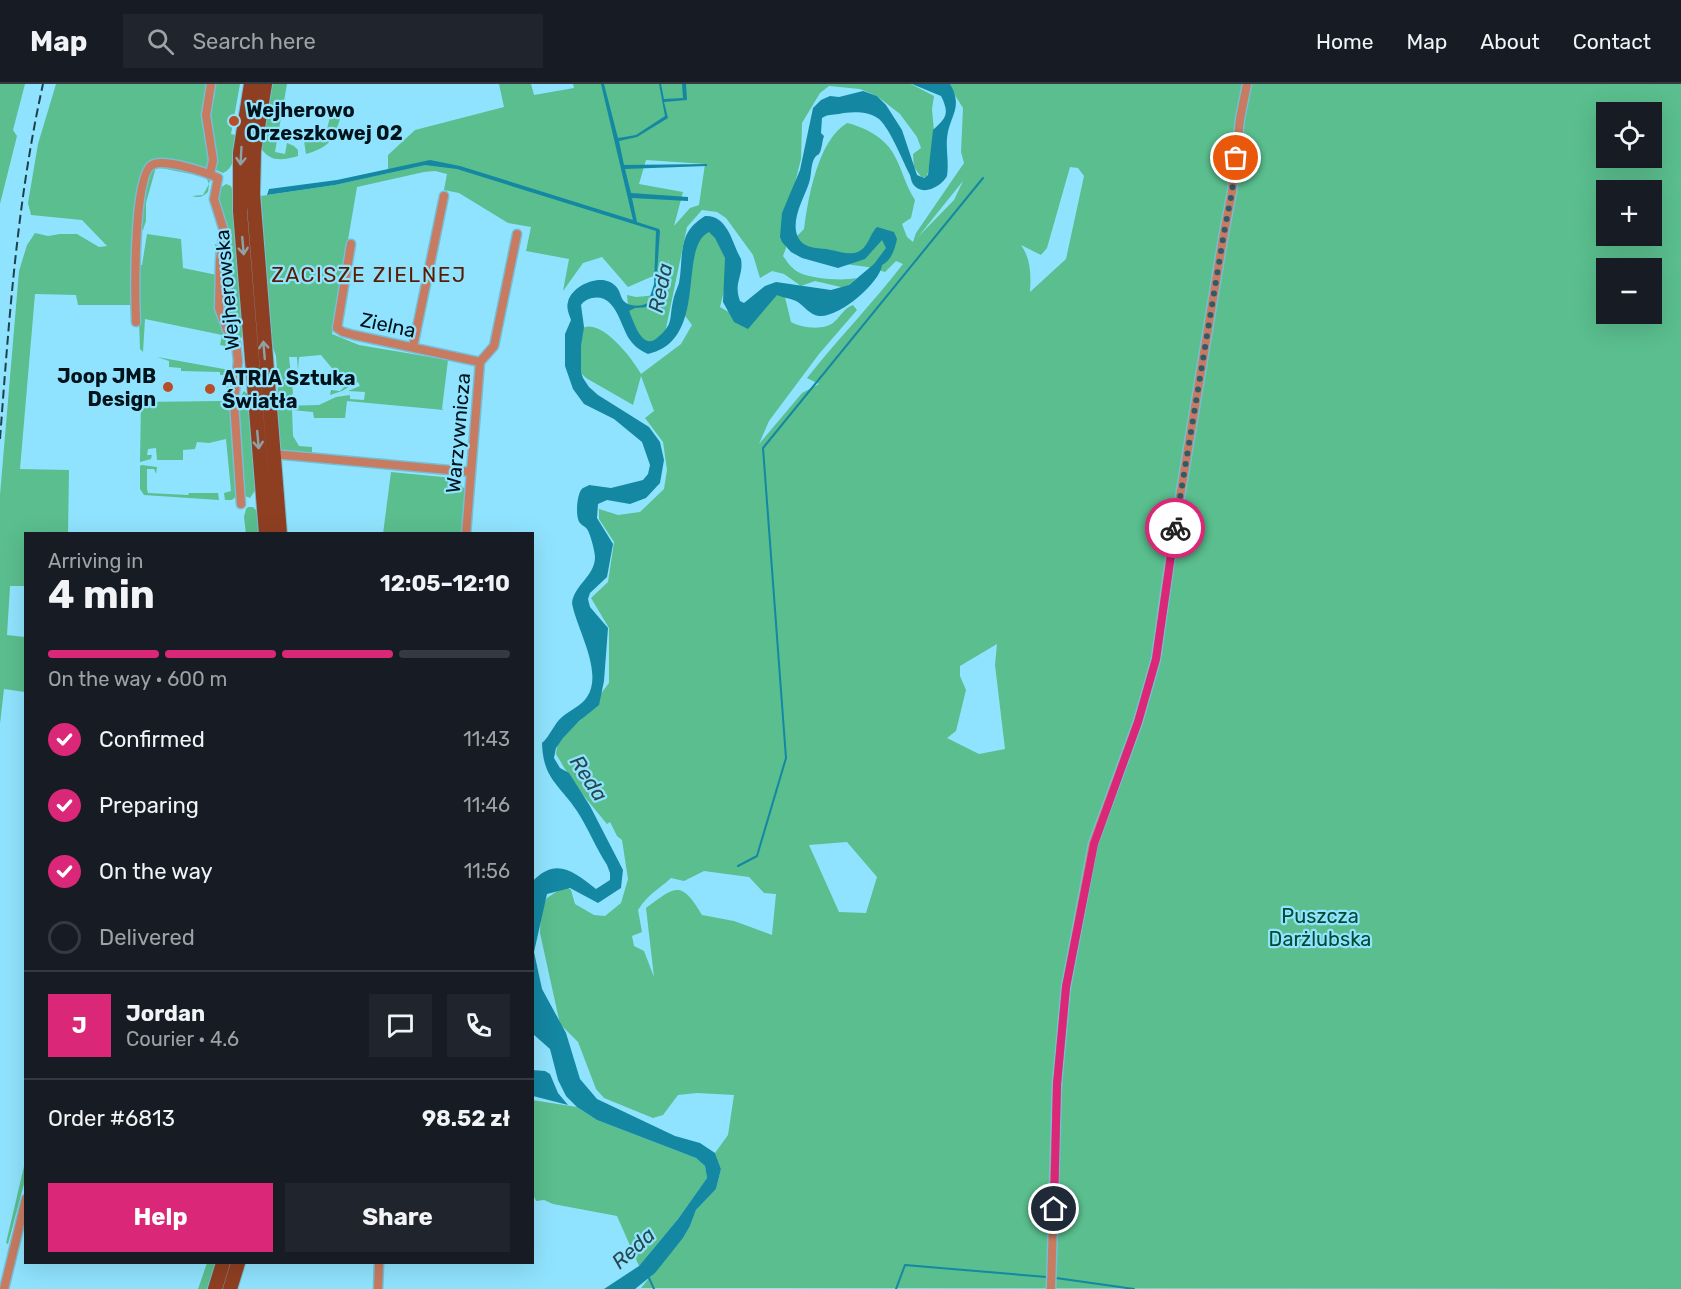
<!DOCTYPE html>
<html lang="en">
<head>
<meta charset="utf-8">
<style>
	body { margin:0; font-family:Rubik,sans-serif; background:#20242c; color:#f1f3f6; height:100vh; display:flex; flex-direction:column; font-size:22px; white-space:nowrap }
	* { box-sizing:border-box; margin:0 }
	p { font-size:20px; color:#9ea1a6 }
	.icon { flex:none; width:33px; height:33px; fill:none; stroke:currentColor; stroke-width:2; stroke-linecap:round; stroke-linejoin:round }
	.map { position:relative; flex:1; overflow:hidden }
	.drawer { position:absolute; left:24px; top:448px; width:510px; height:732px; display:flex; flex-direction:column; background:#171b24; border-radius:0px; box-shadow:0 6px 24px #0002 }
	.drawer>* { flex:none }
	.tools { position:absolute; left:1596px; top:18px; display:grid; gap:12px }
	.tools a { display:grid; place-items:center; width:66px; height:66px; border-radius:0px; background:#171b24; box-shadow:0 6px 24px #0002; font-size:30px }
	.pin { position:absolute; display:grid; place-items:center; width:51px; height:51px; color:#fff; margin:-26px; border:3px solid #fff; border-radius:50%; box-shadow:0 2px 6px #0007 }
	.courier { position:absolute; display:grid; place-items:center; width:60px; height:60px; margin:-30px; border:4px solid #db2777; border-radius:50%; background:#fff; color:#222; box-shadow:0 2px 8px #0007 }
	.overview em { font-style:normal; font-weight:700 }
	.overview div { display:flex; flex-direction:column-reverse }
	.overview { display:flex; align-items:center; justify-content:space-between; height:102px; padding:0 24px }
	h1 { font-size:39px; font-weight:700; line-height:45px }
	.bar { display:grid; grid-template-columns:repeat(4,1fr); gap:9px 6px; align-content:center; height:72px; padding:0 24px }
	.bar i { height:8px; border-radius:4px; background:#363941 }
	.bar .selected { background:#db2777 }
	.bar p { grid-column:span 4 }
	.line { display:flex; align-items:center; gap:15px; padding:0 24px; border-top:2px solid #363941 }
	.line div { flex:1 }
	.round { display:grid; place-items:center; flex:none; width:63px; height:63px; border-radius:0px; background:#20242c }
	ol { padding:0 24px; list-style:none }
	li { display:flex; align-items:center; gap:18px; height:66px }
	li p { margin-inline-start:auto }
	li .icon { padding:6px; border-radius:50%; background:#db2777; color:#fff; stroke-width:4 }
	li:last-child { color:#9ea1a6 }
	li i { width:33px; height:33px; border:3px solid #363941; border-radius:50% }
	.action { display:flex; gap:12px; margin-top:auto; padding:12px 24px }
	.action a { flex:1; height:69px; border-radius:0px; background:#db2777; color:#fff; font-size:24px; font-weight:700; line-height:69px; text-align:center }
	.action a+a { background:#20242c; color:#f1f3f6 }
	header { display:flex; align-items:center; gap:36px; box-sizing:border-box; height:84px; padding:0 30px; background:#171b24; border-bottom:2px solid #363941 }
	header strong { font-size:28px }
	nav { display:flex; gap:33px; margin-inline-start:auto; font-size:21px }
	.search { width:420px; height:54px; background:#20242c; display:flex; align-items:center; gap:15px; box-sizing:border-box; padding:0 21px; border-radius:0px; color:#9ea1a6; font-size:22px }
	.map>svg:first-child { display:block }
</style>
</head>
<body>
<header>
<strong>Map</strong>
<div class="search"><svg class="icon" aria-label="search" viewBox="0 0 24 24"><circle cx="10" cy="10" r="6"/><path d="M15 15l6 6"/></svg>Search here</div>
<nav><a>Home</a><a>Map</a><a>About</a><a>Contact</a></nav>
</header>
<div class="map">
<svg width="1681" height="1205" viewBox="0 0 1681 1205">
	<rect width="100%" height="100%" fill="#90e3fe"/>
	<path fill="#5abe8e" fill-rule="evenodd" d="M0,0H25L13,46L17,52L0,120Z
		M56,0H209L204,18L211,77L208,83L201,84L158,77L140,104L131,182V221H78L76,211L35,210L20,385L69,386L68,450H26L25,502H10L7,551L25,553V608L4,605L0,640V411L19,187L27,161L35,149L48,152L60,150H77L99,163L107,162L82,136L31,131L28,119L38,60Z
		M215,0H240L231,50L235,51C234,65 237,83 223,89L216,86L209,33L215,11Z
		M270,0H287L275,68L285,70L287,59L294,62L298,66V72C284,76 270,79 261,64Z
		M499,0H531L534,11L574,4L573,0H911L934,12L932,25L935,59L927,92L922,94L914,83L913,70L921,64L917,53L900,30L877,12L860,5L829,2L820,9L802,39L801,75L785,138L786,164L783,172C788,179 792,185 800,189C813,195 843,197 857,194L845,204L815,197L801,202L784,190L772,187L760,194L753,171L726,134L717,128L702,126L687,143L665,249L647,264L629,232L627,211L636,213L657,211L668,188L669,175L667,186L628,203L602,173L583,179L563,207L569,175L526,167L531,143L508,139L459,109L444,106L447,90L435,87L424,88L357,103L332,250L359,261L448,276L442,325L444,326L347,317L345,334H314L313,328L292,326L293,352L299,362L312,363V370L282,366L280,364L277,332L279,322L319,321L336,313L350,311V315L364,316L365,308L348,307L360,302L358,298L342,307L330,311L331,306L340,307L346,301L321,271L299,273L298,287L297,273H289L293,309L290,315L286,316L277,315L278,302L276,272L270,255L266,206L267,199L261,112L335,101L388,89V71L415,46L504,23ZM646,76L705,80L699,121L690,124L674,142L683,108L639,100Z
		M948,0H1681V1205L641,1204L683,1154L690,1142L696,1126L716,1105L721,1085L715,1069L728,1051L734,1011L697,1009L678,1011L663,1031L653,1034L604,1014L596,1005L578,958L560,940L540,849L541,825L547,814L565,802L571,806L575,820L594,831L605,832L621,819L628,795L622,756L617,752L610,738L607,740L574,700L556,670L558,657L566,646L581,636L609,599V544L591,514L608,498L614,458L599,435V425L618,431L640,428L664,405L667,386L663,358L645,334L654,327L641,292L633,321L586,294L578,286L583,244C601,234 633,275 641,290L681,260L692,241L683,229L699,146L715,144L734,165L720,223L732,230L767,206L784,209L791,238C801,244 825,247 834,238C842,231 843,225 853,221L857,226L819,270L769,337L759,360L802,309L819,300L807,294C838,255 872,220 903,180L896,177L885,188L868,183L845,180L796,165L797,152L804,145C808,114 818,56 847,39C864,43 884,53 893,69C902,84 905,101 915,116L911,134L902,140L907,153L913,158L916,149L964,79L961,68L963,24ZM1606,28H1652V74H1606ZM1070,83L1078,84L1084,92L1066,175L1030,208C1031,191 1031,175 1021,161L1041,171L1047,164ZM963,97L954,116L918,153ZM1606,106H1652V152H1606ZM1606,184H1652V230H1606ZM997,560L995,581L1005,665L979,670L947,654L956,647L966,606L960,592V582ZM847,758L877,793L866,829L839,828L809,761ZM704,787L749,793L764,809L776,810L772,851L734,837L702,831C681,796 676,802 646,824L654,893L644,867L634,862L632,852L642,848L638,826C648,810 658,806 671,794L684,797Z
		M330,33L340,35C333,57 329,63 306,70L304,57L289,51V49L324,57Z
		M162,81L210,94L208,108C202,113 200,114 192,112L203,111L209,100L206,93L156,83L146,119V137L143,146H141L142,109L149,85Z
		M226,100L231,102L233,109L243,252L238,257L234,256L220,221L224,159L216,116L219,105Z
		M147,150L181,155L183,184L217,191L215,160L219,163L217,222L230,255L225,262L220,261L222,251L145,235L143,268L140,265L137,181H142Z
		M231,260H233L235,264L237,294L234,296L226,295V291H220V288L181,287V284L169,283V277L157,273L235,287L234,263L229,262Z
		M227,302L231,304V321L225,324L231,327L237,412L232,416H225L224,409L231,407L226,355L209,359L197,358L195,365L183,366V376H157L156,364L148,365L147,371H152L151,375L140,378L141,318L221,317L225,319L226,315H228Z
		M244,307L248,311L256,405L250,414L245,412L243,403L237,318Z
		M142,381L157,383L156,390L154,385H147V405L148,409L188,411L189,409H218L219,416L144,411L140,405V382Z
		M391,388L453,394L467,407L464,450H383Z
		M248,423H253L257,427L260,450H246L244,433L246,425Z
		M532,1016L577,1023L597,1036L696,1074L705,1082L707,1094L678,1135L639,1182L617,1132L553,1120L544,1116L536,1117L532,1108Z
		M25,1078V1096L8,1160L6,1159Z
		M207,1179H217L209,1205H198Z"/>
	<path fill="#1487a3" d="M601,0H604L618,54L636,51L665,32L659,0H661L664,15L683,14L682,0H686L687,16L664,18L668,34L637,53L619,57L624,81L707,80V82L625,85L631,109L688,113V117L632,114L637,138L659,145L660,147L656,203L651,221L649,223L635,224L629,227C634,238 642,267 657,254C674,240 669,235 673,217C674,211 677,205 679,199C682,184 680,167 686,152C690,143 697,137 705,132C728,131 732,159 741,175C744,192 733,198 740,217L744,219L765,202L776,198L831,206L849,201L874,180L886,164L882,156L865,175L838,184L802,174L791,168L782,158L780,153L782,129L800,86L813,24L821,16L830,12L839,13L863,7L877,12L886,21L902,46L917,91L924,94L928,91L933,46C946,34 950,30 941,12L912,0H950C964,24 949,32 947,54C946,67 949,79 947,92C941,103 922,113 913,100C911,97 911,94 910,91C903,78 891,46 879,35C870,27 850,27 839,30C832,31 828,30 822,34L821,49L824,52C822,57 822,66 819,70C818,71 817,71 816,72C810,79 812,91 809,99C804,114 790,137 798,153C803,164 816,164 826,165C839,167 856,175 865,162C870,156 871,149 877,143L894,148L897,155C895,165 891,177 882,181C880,199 839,234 819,232C809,231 804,221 796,217C790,214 783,214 777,211L748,245L734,238L723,218L725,174L715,154L709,148C677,163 710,256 648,270C641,267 635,263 630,256C620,242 616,209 592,214C587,215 584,217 581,221L584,243L581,262V288L583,294L589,303L598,311L649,343L660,358L664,376L660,399L646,414L630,420L607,416L598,420L597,434L613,460L607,493L590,509L588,515L590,523L608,544L604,597L599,621L578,638L563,654L556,664L554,674L560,684L569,689L590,722L623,786L621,804L598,819L570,804L547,810L534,868L542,905L566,949L580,995L597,1015L675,1052L700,1059L715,1069L721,1085L716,1105L696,1126L690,1142L683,1154L655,1189L635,1205H604L639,1182L678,1135L707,1094L705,1082L696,1074L597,1036L577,1023L566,1012L558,996L550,965L533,950L532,798C556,772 574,788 596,805L610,796V789L607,781C596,764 588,744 577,727C559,700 543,695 542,659C551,651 553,641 562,633C570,626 581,622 587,613C604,588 576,544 572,519C574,501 595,492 595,473C595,467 590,449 587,445C585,442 582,442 580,439C575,433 577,412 581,406C583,403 586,403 589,401L611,404L643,396L648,390L650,381L642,358L614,335L584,320L573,305L565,282V250L571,236C569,230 566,224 568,218C571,203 596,191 610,198C623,205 618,213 626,219C633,223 642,222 648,219L654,200L656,147L457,85L425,81L335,101L267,111L269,105L337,96L430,76L460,82L633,136Z
		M532,986L545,987L550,990L558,1009L568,1021L533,1012Z"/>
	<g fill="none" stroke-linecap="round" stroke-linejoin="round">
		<path stroke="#1487a3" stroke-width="2" d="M738,782L757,772L786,674L763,364L983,94
			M649,1194L654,1205
			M1056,1194L1134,1205
			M896,1205L905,1181L1047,1193"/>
		<g stroke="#76bdd5" stroke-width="11">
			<path id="street" d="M210,90L213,76L206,31L211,0
				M351,160L337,244L343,248L354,251L480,278
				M136,238C135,214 133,91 152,81C164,74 205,88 218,94L214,115L224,147L220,176L219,224L228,248L236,259L238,277L234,318L241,420
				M413,263L444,112
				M273,370L471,388
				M466,450L480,278L494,262L517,150
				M4,1205L26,1115
				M378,1205L379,1179
				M1051,1205L1057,1000L1066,903L1093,760L1138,638L1156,575L1172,461L1224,149L1232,108L1240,35L1247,0"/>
		</g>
		<g stroke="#76bdd5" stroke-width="16">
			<path id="primary" d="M251,0L240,69V127L266,450
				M265,0L254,67L253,110L280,450
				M215,1205L223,1179
				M230,1205L238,1179"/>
		</g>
		<use href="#street" stroke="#c77b60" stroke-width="8"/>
		<use href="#primary" stroke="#8f3f21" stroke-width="14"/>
		<path stroke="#20404c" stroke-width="2" stroke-dasharray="9 4.5" stroke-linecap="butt" d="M0,355C9,236 17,117 43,0"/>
	</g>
	<defs><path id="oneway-shaft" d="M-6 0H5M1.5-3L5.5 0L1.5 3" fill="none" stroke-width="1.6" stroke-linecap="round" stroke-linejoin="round" transform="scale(1.5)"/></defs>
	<g stroke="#90a1a6">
		<use href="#oneway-shaft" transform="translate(241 72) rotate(93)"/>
		<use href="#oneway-shaft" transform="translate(243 162) rotate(85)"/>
		<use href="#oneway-shaft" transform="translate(264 266) rotate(-95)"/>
		<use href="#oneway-shaft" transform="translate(258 356) rotate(85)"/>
	</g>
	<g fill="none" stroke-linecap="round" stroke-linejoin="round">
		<path stroke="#325b6a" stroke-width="6" stroke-dasharray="0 10.8" d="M1175,444L1224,149L1232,108L1236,74"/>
		<path stroke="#db2777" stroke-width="8" d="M1054,1125L1057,1000L1066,903L1094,760L1138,638L1156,575L1175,444"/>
	</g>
	<g fill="#b64f27" stroke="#90e3fe" stroke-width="2">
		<circle cx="234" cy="37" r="6"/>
		<circle cx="168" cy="303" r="6"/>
		<circle cx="210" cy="305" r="6"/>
	</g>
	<g text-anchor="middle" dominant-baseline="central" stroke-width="4.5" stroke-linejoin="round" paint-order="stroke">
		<g font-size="20" font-weight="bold" fill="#00121a" stroke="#90e3fe" text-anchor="start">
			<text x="246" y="26">Wejherowo<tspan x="246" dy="23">Orzeszkowej 02</tspan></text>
			<text x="156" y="292" text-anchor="end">Joop JMB<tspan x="156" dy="23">Design</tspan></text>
			<text x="222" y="294">ATRIA Sztuka<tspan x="222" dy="23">Światła</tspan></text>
		</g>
		<g font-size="20" fill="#00121a" stroke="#90e3fe">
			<text transform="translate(227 206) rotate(-95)">Wejherowska</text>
			<text transform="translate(388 241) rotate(12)">Zielna</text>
			<text transform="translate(458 349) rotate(-85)">Warzywnicza</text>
		</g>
		<g font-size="20" fill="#034a2f" stroke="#90e3fe">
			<text x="1320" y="832">Puszcza<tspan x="1320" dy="23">Darżlubska</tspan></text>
		</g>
		<g font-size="21" letter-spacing="1.5" fill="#5a1b00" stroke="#90e3fe">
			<text x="369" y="190">ZACISZE ZIELNEJ</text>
		</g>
		<g font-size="21" font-style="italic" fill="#294751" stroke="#90e3fe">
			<text transform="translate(660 204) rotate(-78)">Reda</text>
			<text transform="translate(589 694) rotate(57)">Reda</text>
			<text transform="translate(633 1164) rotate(-42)">Reda</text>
		</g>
	</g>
</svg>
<div class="tools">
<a><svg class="icon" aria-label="locate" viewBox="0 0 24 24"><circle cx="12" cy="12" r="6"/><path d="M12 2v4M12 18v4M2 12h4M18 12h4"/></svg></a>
<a>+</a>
<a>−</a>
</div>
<div class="pin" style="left:1236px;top:74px;background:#ea580c"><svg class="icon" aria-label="bag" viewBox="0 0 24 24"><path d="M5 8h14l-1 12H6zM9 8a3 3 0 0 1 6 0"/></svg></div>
<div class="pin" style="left:1054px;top:1125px;background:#1f2937"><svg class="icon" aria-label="home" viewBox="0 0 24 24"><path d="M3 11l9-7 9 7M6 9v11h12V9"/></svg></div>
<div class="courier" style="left:1175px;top:444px"><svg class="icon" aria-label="bike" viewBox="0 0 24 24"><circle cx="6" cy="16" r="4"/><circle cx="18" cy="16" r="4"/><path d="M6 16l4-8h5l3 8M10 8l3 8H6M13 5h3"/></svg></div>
<section class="drawer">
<div class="overview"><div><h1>4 min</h1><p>Arriving in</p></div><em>12:05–12:10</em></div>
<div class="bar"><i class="selected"></i><i class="selected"></i><i class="selected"></i><i></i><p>On the way · 600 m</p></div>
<ol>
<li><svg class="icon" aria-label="check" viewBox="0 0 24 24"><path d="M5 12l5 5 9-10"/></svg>Confirmed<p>11:43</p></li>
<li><svg class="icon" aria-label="check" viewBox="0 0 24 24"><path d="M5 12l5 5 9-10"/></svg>Preparing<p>11:46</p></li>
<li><svg class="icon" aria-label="check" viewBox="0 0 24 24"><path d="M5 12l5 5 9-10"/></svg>On the way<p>11:56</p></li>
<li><i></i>Delivered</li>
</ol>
<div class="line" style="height:108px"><b class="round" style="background:#db2777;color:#fff">J</b><div><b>Jordan</b><p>Courier · 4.6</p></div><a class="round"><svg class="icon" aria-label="chat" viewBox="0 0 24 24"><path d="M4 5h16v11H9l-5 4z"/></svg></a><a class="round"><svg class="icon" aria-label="phone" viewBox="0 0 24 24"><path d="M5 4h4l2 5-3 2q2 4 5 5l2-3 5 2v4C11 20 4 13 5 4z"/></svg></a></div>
<div class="line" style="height:78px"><div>Order #6813</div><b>98.52 zł</b></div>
<div class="action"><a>Help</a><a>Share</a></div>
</section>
</div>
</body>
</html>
